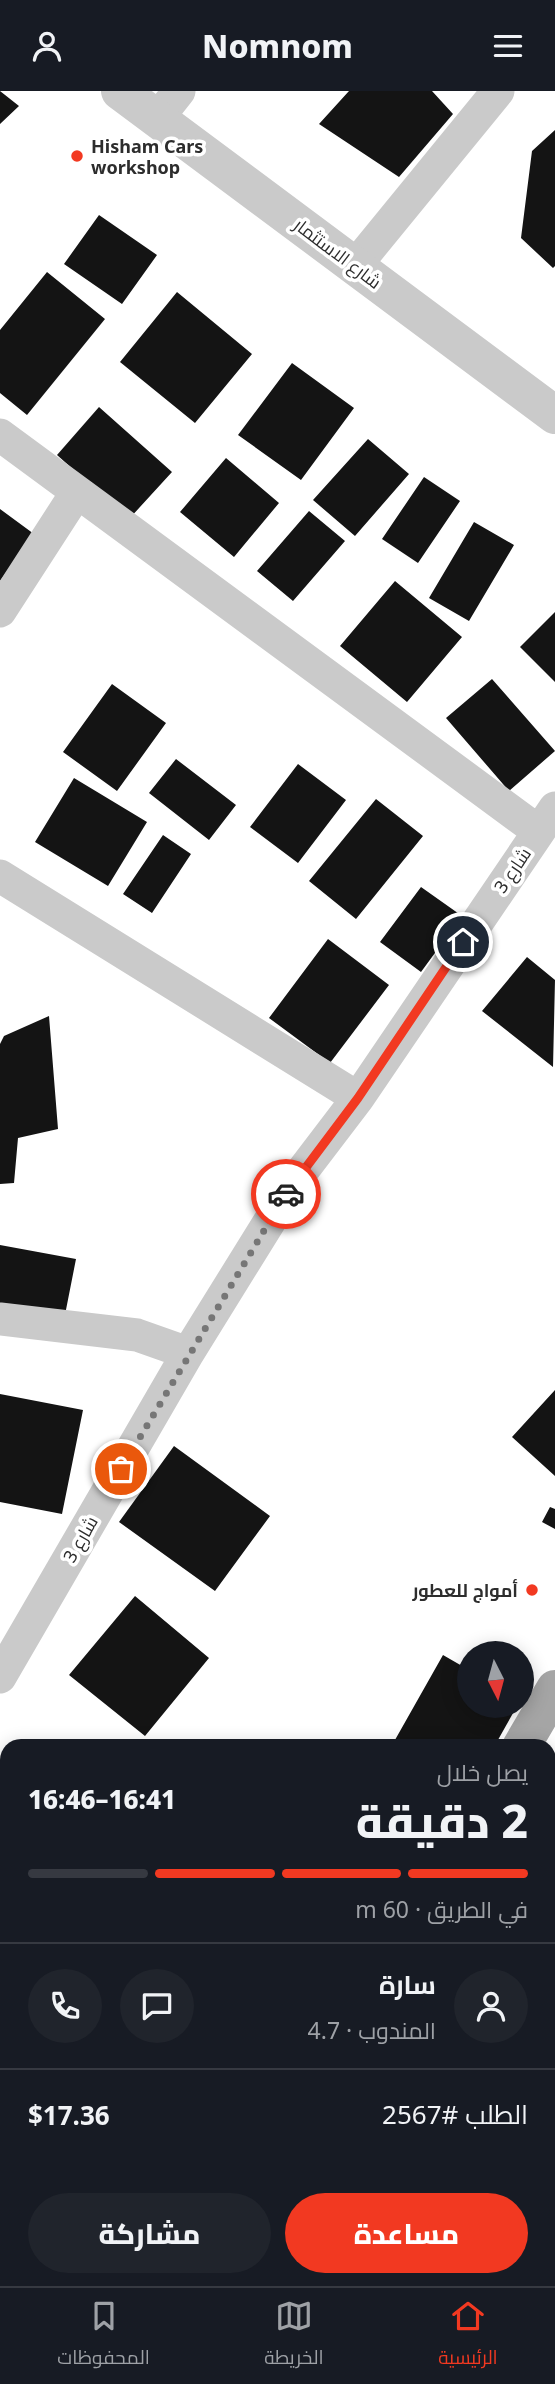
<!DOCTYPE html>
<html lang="ar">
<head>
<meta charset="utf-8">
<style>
	body { margin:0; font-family:"Noto Sans",Cairo,sans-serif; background:#20242c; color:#f1f3f6; direction:rtl; height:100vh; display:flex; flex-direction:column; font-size:26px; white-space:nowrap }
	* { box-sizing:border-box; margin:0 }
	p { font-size:23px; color:#9ea1a6 }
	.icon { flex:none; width:38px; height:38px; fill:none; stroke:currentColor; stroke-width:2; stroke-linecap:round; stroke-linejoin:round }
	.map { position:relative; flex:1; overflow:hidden; direction:ltr }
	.sheet { position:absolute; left:0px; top:1648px; width:556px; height:548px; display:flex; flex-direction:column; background:#171b24; border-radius:21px 21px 0 0; box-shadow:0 4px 18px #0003; direction:rtl }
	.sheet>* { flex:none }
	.needle { width:46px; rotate:174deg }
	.fabs { position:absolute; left:457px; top:1550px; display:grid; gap:14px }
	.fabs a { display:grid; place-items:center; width:77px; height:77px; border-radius:50%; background:#171b24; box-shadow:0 4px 18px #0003; font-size:35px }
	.pin { position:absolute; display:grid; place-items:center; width:60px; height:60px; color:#fff; margin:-30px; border:4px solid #fff; border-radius:50%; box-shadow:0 2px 7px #0007 }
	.courier { position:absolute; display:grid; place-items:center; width:70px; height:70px; margin:-35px; border:5px solid #f23921; border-radius:50%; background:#fff; color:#222; box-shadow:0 2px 9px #0007 }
	.head em { font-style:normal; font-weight:800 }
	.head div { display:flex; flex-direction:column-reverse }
	.head { display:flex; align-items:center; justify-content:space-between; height:119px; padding:0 28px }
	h1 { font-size:46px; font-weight:800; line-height:52px }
	.bar { display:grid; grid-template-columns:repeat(4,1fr); gap:10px 7px; align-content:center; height:84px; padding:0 28px }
	.bar i { height:9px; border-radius:5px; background:#363941 }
	.bar .on { background:#f23921 }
	.bar p { grid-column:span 4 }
	.line { display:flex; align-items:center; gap:18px; padding:0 28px; border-top:2px solid #363941 }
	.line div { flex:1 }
	.round { display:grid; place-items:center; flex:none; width:74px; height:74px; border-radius:37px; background:#20242c }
	.button { display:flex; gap:14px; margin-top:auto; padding:14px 28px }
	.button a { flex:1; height:80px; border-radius:42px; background:#f23921; color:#fff; font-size:28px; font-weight:800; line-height:80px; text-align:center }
	.button a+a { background:#20242c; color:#f1f3f6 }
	header { display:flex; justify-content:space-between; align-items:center; height:91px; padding:0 28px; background:#171b24; font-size:32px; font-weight:800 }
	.tab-bar { display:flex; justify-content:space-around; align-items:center; height:98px; border-top:2px solid #363941; background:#171b24; font-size:19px; color:#9ea1a6 }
	.tab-bar a { display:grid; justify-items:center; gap:4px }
	.tab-bar .on { color:#f23921 }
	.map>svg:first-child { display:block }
</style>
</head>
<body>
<header><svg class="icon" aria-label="menu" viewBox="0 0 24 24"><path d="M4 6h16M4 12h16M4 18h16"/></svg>Nomnom<svg class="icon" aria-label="person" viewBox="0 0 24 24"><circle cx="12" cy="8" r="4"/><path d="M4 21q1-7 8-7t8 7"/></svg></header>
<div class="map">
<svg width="555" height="2195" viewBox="0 0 555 2195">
	<rect width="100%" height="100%" fill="#fff"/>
	<path fill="#141414" d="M0,0L19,15L0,33Z
		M349,0H432L453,23L399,86L319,33Z
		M555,39V175L553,177L521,147L532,60Z
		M99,124L157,164L122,213L64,173Z
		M47,181L105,228L27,324L0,302V239Z
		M177,201L252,263L195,332L120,271Z
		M292,272L354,317L301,389L238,344Z
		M99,316L172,381L129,428L57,364Z
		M368,348L409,383L355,445L313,409Z
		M226,367L279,412L234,466L180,421Z
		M424,386L460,410L418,472L382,448Z
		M0,418L34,443L0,490Z
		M309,420L345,450L293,510L257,480Z
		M474,431L514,454L469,530L429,507Z
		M395,490L462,546L407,611L340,555Z
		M555,521V591L520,556Z
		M492,588L555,660L509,700L446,627Z
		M112,593L166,632L117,700L63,661Z
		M176,668L236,714L209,749L149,702Z
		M298,673L346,709L298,772L250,736Z
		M74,687L147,731L108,795L35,751Z
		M376,708L423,745L356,828L309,790Z
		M163,744L191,763L152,822L123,803Z
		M421,796L462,825L421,881L380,851Z
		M328,848L389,894L330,972L269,927Z
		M527,866L555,889L553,976L482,920Z
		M49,925L58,1038L18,1047L14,1092L0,1093V953L4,945Z
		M0,1154L76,1168L62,1239L0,1227Z
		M555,1299V1385L512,1346Z
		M0,1303L83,1319L62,1423L0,1411Z
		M174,1355L270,1425L215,1500L119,1431Z
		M550,1416L555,1418V1438L542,1431Z
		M135,1505L209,1567L145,1645L69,1584Z
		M443,1564L469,1579V1615H517L494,1656H391Z
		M0,1833L7,1836V1864L0,1882Z
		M550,1867L555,1870V1984L550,1993Z
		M3,1927L7,1929V2053L0,2049V1934Z
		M51,2189H202L199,2195H48Z"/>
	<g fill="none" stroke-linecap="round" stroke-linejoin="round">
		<path stroke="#cacaca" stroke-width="33" d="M157,28L179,0
			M355,175L498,0
			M0,344L538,740
			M0,520L77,401
			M0,785L358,1007
			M0,1228L137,1244L188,1262
			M0,1586L188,1262L294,1091L358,1007L555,717
			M0,1728L7,1731
			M550,1764L555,1766
			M409,2189L415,2195"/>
		<path stroke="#cacaca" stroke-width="38" d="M120,0L555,324"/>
		<path stroke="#a5a5a5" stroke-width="38" d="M521,1656L555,1598
			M550,1718L555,1708
			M245,2195L248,2189
			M312,2195L315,2189"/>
	</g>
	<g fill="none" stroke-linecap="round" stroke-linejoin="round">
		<path stroke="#767676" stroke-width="7" stroke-dasharray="0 12.6" d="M121,1378L286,1103"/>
		<path stroke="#f23921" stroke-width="9" d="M286,1103L358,1007L463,851"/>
	</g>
	<g fill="#f23921" stroke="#fff" stroke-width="2.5">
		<circle cx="77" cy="65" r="7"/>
		<circle cx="532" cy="1499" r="7"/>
	</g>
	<g text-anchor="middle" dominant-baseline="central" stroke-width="7" stroke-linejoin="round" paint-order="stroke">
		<g font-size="18" font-weight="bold" fill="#2d2d2d" stroke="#fff" text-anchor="start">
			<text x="91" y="55">Hisham Cars<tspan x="91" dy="21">workshop</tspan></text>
			<text x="518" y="1499" text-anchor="end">أمواج للعطور</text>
		</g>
		<g font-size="18" fill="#2d2d2d" stroke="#fff">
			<text transform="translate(338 162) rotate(37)">شارع الاستثمار</text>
			<text transform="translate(512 779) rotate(-56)">شارع 3</text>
			<text transform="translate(80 1448) rotate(-60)">شارع 3</text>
		</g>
	</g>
</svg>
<div class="fabs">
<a><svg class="needle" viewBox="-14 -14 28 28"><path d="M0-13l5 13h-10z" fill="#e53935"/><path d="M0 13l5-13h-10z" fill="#9ea1a6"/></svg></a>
</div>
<div class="pin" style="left:121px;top:1378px;background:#ea580c"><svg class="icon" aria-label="bag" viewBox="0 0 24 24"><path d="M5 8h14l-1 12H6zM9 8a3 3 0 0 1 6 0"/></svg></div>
<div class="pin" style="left:463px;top:851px;background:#1f2937"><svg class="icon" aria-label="home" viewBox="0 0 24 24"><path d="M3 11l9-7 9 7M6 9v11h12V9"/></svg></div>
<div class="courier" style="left:286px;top:1103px"><svg class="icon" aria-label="car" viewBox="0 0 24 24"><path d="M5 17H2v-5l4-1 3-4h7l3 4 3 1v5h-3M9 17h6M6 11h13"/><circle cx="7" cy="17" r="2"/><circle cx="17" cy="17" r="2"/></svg></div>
<section class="sheet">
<div class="head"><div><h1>2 دقيقة</h1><p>يصل خلال</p></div><em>16:41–16:46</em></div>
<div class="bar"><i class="on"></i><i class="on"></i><i class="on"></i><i></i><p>في الطريق · 60 m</p></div>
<div class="line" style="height:126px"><a class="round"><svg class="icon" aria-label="person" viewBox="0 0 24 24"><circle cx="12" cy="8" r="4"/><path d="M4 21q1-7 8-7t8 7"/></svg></a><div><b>سارة</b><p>المندوب · 4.7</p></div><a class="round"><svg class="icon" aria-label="chat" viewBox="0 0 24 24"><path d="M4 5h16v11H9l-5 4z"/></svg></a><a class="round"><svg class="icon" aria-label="phone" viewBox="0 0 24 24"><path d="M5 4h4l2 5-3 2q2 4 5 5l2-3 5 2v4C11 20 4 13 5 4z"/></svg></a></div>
<div class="line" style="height:91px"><div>الطلب #2567</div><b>$17.36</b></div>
<div class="button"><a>مساعدة</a><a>مشاركة</a></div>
</section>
</div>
<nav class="tab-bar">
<a class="on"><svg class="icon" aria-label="home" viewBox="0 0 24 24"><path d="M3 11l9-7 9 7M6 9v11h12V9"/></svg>الرئيسية</a>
<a><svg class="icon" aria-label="map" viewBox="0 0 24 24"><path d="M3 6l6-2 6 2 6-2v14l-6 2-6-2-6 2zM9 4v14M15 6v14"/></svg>الخريطة</a>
<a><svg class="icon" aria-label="saved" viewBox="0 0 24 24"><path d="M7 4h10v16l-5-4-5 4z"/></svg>المحفوظات</a>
</nav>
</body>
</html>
